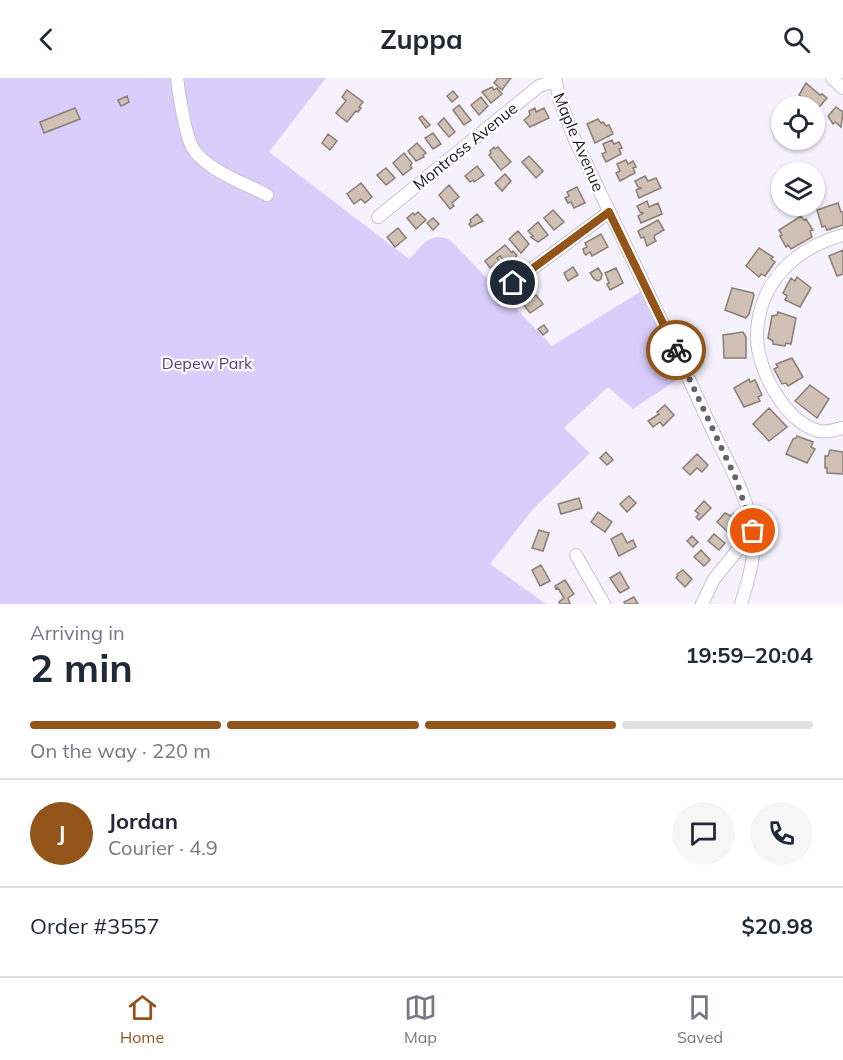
<!DOCTYPE html>
<html lang="en">
<head>
<meta charset="utf-8">
<style>
	body { margin:0; font-family:Mulish,sans-serif; background:#f6f6f7; color:#1f2937; height:100vh; display:flex; flex-direction:column; font-size:22px; white-space:nowrap }
	* { box-sizing:border-box; margin:0 }
	p { font-size:20px; color:#747a83 }
	.icon { flex:none; width:33px; height:33px; fill:none; stroke:currentColor; stroke-width:2; stroke-linecap:round; stroke-linejoin:round }
	.map { position:relative; height:526px; overflow:hidden }
	.sheet { display:flex; flex-direction:column; background:#fff; flex:1 }
	.sheet>* { flex:none }
	.controls { position:absolute; left:771px; top:18px; display:grid; gap:12px }
	.controls a { display:grid; place-items:center; width:54px; height:54px; border-radius:50%; background:#fff; box-shadow:0 2px 4px #0004; font-size:30px }
	.pin { position:absolute; display:grid; place-items:center; width:51px; height:51px; color:#fff; margin:-26px; border:3px solid #fff; border-radius:50%; box-shadow:0 2px 6px #0007 }
	.courier { position:absolute; display:grid; place-items:center; width:60px; height:60px; margin:-30px; border:4px solid #925418; border-radius:50%; background:#fff; color:#222; box-shadow:0 2px 8px #0007 }
	.headline em { font-style:normal; font-weight:700 }
	.headline div { display:flex; flex-direction:column-reverse }
	.headline { display:flex; align-items:center; justify-content:space-between; height:102px; padding:0 30px }
	h1 { font-size:39px; font-weight:700; line-height:45px }
	.bar { display:grid; grid-template-columns:repeat(4,1fr); gap:9px 6px; align-content:center; height:72px; padding:0 30px }
	.bar i { height:8px; border-radius:4px; background:#e0e1e3 }
	.bar .selected { background:#925418 }
	.bar p { grid-column:span 4 }
	.line { display:flex; align-items:center; gap:15px; padding:0 30px; border-top:2px solid #e0e1e3 }
	.line div { flex:1 }
	.round { display:grid; place-items:center; flex:none; width:63px; height:63px; border-radius:32px; background:#f6f6f7 }
	header { display:flex; justify-content:space-between; align-items:center; height:78px; padding:0 30px; background:#fff; font-size:27px; font-weight:700 }
	.tab-bar { display:flex; justify-content:space-around; align-items:center; height:84px; border-top:2px solid #e0e1e3; background:#fff; font-size:16px; color:#747a83 }
	.tab-bar a { display:grid; justify-items:center; gap:3px }
	.tab-bar .selected { color:#925418 }
	.map>svg:first-child { display:block }
</style>
</head>
<body>
<header><svg class="icon" aria-label="back" viewBox="0 0 24 24"><path d="M15 5l-7 7 7 7"/></svg>Zuppa<svg class="icon" aria-label="search" viewBox="0 0 24 24"><circle cx="10" cy="10" r="6"/><path d="M15 15l6 6"/></svg></header>
<div class="map">
<svg width="843" height="526" viewBox="0 0 843 526">
	<rect width="100%" height="100%" fill="#f5f2fd"/>
	<path fill="#d9cefb" d="M0,0H326L269,74L409,181C422,169 429,152 450,162L552,268L640,214L681,299L633,331L608,309L564,350L590,375L533,431L490,486L546,526H0Z"/>
	<path fill="#d0c0b5" stroke="#8c7e73" stroke-width="1.5" d="M498,0H511L502,12L494,5Z
		M806,5L820,17L822,16L827,20L814,35L813,27L799,17Z
		M492,9L494,12L497,10L502,16L491,25L482,14Z
		M347,12L363,24L359,29L361,30L358,34L356,33L347,44L336,35L346,23L342,19Z
		M453,13L458,19L452,24L447,18Z
		M127,18L129,24L121,28L118,22Z
		M481,19L488,28L479,37L471,27Z
		M459,27L471,42L464,47L453,32Z
		M836,29L843,34L841,49L835,44L833,46L828,38Z
		M75,30L80,41L44,55L40,44Z
		M535,30L536,34L544,30L549,40L530,49L524,42L530,37L529,33Z
		M422,38L430,47L426,50L419,40Z
		M444,40L455,54L449,59L438,46Z
		M598,41L601,45L603,44L606,48L609,47L613,56L595,65L587,46Z
		M433,55L441,66L433,71L425,60Z
		M328,56L337,63L330,72L322,65Z
		M612,62L614,66L619,64L622,70L619,71L621,76L606,84L602,76L606,74L603,66Z
		M417,65L426,75L423,77L424,79L416,83L408,73Z
		M494,69L495,71L498,69L511,84L501,92L489,77L491,75L490,73Z
		M404,75L412,85L410,88L412,90L403,97L393,85Z
		M529,78L543,93L536,100L522,84Z
		M626,82L628,86L633,83L636,89L633,90L635,95L620,103L616,95L620,93L617,86Z
		M477,88L484,97L474,104L473,102L470,104L465,98Z
		M386,90L395,100L386,107L377,97Z
		M505,96L511,103L502,113L495,105Z
		M645,98L648,103L656,100L661,110L639,120L636,112L641,110L638,109L635,103Z
		M361,105L372,119L365,125L361,121L354,126L347,116Z
		M449,107L459,119L452,125L454,128L450,131L439,117Z
		M577,109L585,125L574,130L571,124L568,125L565,120L569,118L567,114Z
		M647,123L649,129L658,125L662,136L641,145L638,138L643,135L640,134L637,128Z
		M838,125L841,134H843V147L827,152L825,148L822,149L817,132Z
		M553,132L564,144L554,152L544,140Z
		M418,134L426,142L416,151L407,140L413,135L415,137Z
		M477,136L483,143L471,149L469,146L471,144L470,142Z
		M801,138L804,142L806,141L813,152L810,153L812,159L791,171L788,167L786,169L780,158L782,157L779,152Z
		M433,140L439,146L433,152L427,145Z
		M658,142L664,152L655,157L654,160L656,163L647,168L644,159L641,160L638,153Z
		M538,144L548,157L538,164L531,159L533,158L528,153Z
		M398,150L406,160L395,169L387,159Z
		M518,153L529,166L521,175L509,161Z
		M601,156L608,169L592,178L590,174L586,177L584,175L583,171L587,169L585,165Z
		M505,167L512,175L513,173L517,177L514,182L509,186L508,184L506,186L500,178L497,180L500,183L490,190L485,183Z
		M759,170L773,179L771,181L775,184L765,198L761,196L759,199L746,188Z
		M843,172V196L837,198L829,178Z
		M573,189L578,197L568,203L564,195Z
		M598,190L602,196L601,201L598,203L594,201L590,195Z
		M616,190L623,205L610,212L607,206L609,205L605,195Z
		M797,199L811,210L800,229L785,222L787,218L783,215L791,200L795,203Z
		M732,210L753,215L754,217L749,236L746,240L725,232Z
		M536,217L543,226L530,235L523,226Z
		M778,234L796,240L791,266L786,265L785,268L773,266V263L768,260L772,238L777,237Z
		M544,247L548,253L543,257L538,251Z
		M743,254L746,259V280H724L723,257Z
		M792,280L803,299L788,308L786,305L782,306L774,291L778,289L776,286Z
		M749,301L750,304L755,302L762,317L758,319L760,323L744,329L734,310Z
		M810,307L829,321L817,340L795,323Z
		M665,327L674,337L663,348L660,344L653,349L648,343L659,336L657,334Z
		M769,330L787,349L769,363L753,346Z
		M797,358L813,364L811,369L815,371L807,385L786,376L793,361L796,360Z
		M830,372L843,374V396L827,395V390H825V378H828Z
		M606,374L613,382L607,387L600,380Z
		M697,376L708,387L702,394L697,390L690,397L683,390Z
		M629,418L636,425L627,434L620,426Z
		M579,420L582,430L561,436L558,426Z
		M704,423L711,430L699,442L696,439L699,436L695,433Z
		M598,434L612,444L605,454L591,444Z
		M725,435L731,438L734,435L741,441L729,455L717,444Z
		M539,452L549,455L543,473L532,470Z
		M622,455L627,465L633,462L636,469L619,478L611,461Z
		M714,456L725,465L719,472L708,463Z
		M692,458L698,464L693,469L687,463Z
		M701,472L710,482L704,488L694,479Z
		M541,487L550,503L540,508L532,492Z
		M683,492L692,501L685,509L676,500L678,497L677,496Z
		M620,494L629,510L620,515L610,500Z
		M565,502L574,516L568,520L570,526H560L559,524L564,520L558,510L556,511L555,508Z
		M634,519L638,526H625L624,524Z"/>
	<g fill="none" stroke-linecap="round" stroke-linejoin="round">
		<g stroke="#c7c3d4" stroke-width="14">
			<path id="minor" d="M177,0C179,17 185,55 192,69C204,91 246,106 267,117
				M555,0L560,23L575,62C620,156 666,250 709,345C725,380 748,416 753,455C756,480 748,502 741,526
				M832,0L843,10
				M378,139L539,8L555,3
				M513,205L609,134
				M842,350C835,352 827,355 819,353C785,345 756,290 757,257C758,205 795,170 843,157
				M576,477L604,526
				M702,526L714,501L740,469"/>
		</g>
		<use href="#minor" stroke="#fff" stroke-width="12"/>
	</g>
	<g fill="none" stroke-linecap="round" stroke-linejoin="round">
		<path stroke="#65636b" stroke-width="6" stroke-dasharray="0 10.8" d="M676,272L736,401L753,453"/>
		<path stroke="#925418" stroke-width="8" d="M513,205L609,134L676,272"/>
	</g>
	<g text-anchor="middle" dominant-baseline="central" stroke-width="4.5" stroke-linejoin="round" paint-order="stroke">
		<g font-size="16" fill="#18161c" stroke="#fff">
			<text transform="translate(579 64) rotate(67)">Maple Avenue</text>
			<text transform="translate(465 68) rotate(-39)">Montross Avenue</text>
		</g>
		<g font-size="16" fill="#553c85" stroke="#fff">
			<text x="207" y="285">Depew Park</text>
		</g>
	</g>
</svg>
<div class="controls">
<a><svg class="icon" aria-label="locate" viewBox="0 0 24 24"><circle cx="12" cy="12" r="6"/><path d="M12 2v4M12 18v4M2 12h4M18 12h4"/></svg></a>
<a><svg class="icon" aria-label="layers" viewBox="0 0 24 24"><path d="M12 4l9 5-9 5-9-5zM3 14l9 5 9-5"/></svg></a>
</div>
<div class="pin" style="left:753px;top:453px;background:#ea580c"><svg class="icon" aria-label="bag" viewBox="0 0 24 24"><path d="M5 8h14l-1 12H6zM9 8a3 3 0 0 1 6 0"/></svg></div>
<div class="pin" style="left:513px;top:205px;background:#1f2937"><svg class="icon" aria-label="home" viewBox="0 0 24 24"><path d="M3 11l9-7 9 7M6 9v11h12V9"/></svg></div>
<div class="courier" style="left:676px;top:272px"><svg class="icon" aria-label="bike" viewBox="0 0 24 24"><circle cx="6" cy="16" r="4"/><circle cx="18" cy="16" r="4"/><path d="M6 16l4-8h5l3 8M10 8l3 8H6M13 5h3"/></svg></div>
</div>
<section class="sheet">
<div class="headline"><div><h1>2 min</h1><p>Arriving in</p></div><em>19:59–20:04</em></div>
<div class="bar"><i class="selected"></i><i class="selected"></i><i class="selected"></i><i></i><p>On the way · 220 m</p></div>
<div class="line" style="height:108px"><b class="round" style="background:#925418;color:#fff">J</b><div><b>Jordan</b><p>Courier · 4.9</p></div><a class="round"><svg class="icon" aria-label="chat" viewBox="0 0 24 24"><path d="M4 5h16v11H9l-5 4z"/></svg></a><a class="round"><svg class="icon" aria-label="phone" viewBox="0 0 24 24"><path d="M5 4h4l2 5-3 2q2 4 5 5l2-3 5 2v4C11 20 4 13 5 4z"/></svg></a></div>
<div class="line" style="height:78px"><div>Order #3557</div><b>$20.98</b></div>
</section>
<nav class="tab-bar">
<a class="selected"><svg class="icon" aria-label="home" viewBox="0 0 24 24"><path d="M3 11l9-7 9 7M6 9v11h12V9"/></svg>Home</a>
<a><svg class="icon" aria-label="map" viewBox="0 0 24 24"><path d="M3 6l6-2 6 2 6-2v14l-6 2-6-2-6 2zM9 4v14M15 6v14"/></svg>Map</a>
<a><svg class="icon" aria-label="saved" viewBox="0 0 24 24"><path d="M7 4h10v16l-5-4-5 4z"/></svg>Saved</a>
</nav>
</body>
</html>
